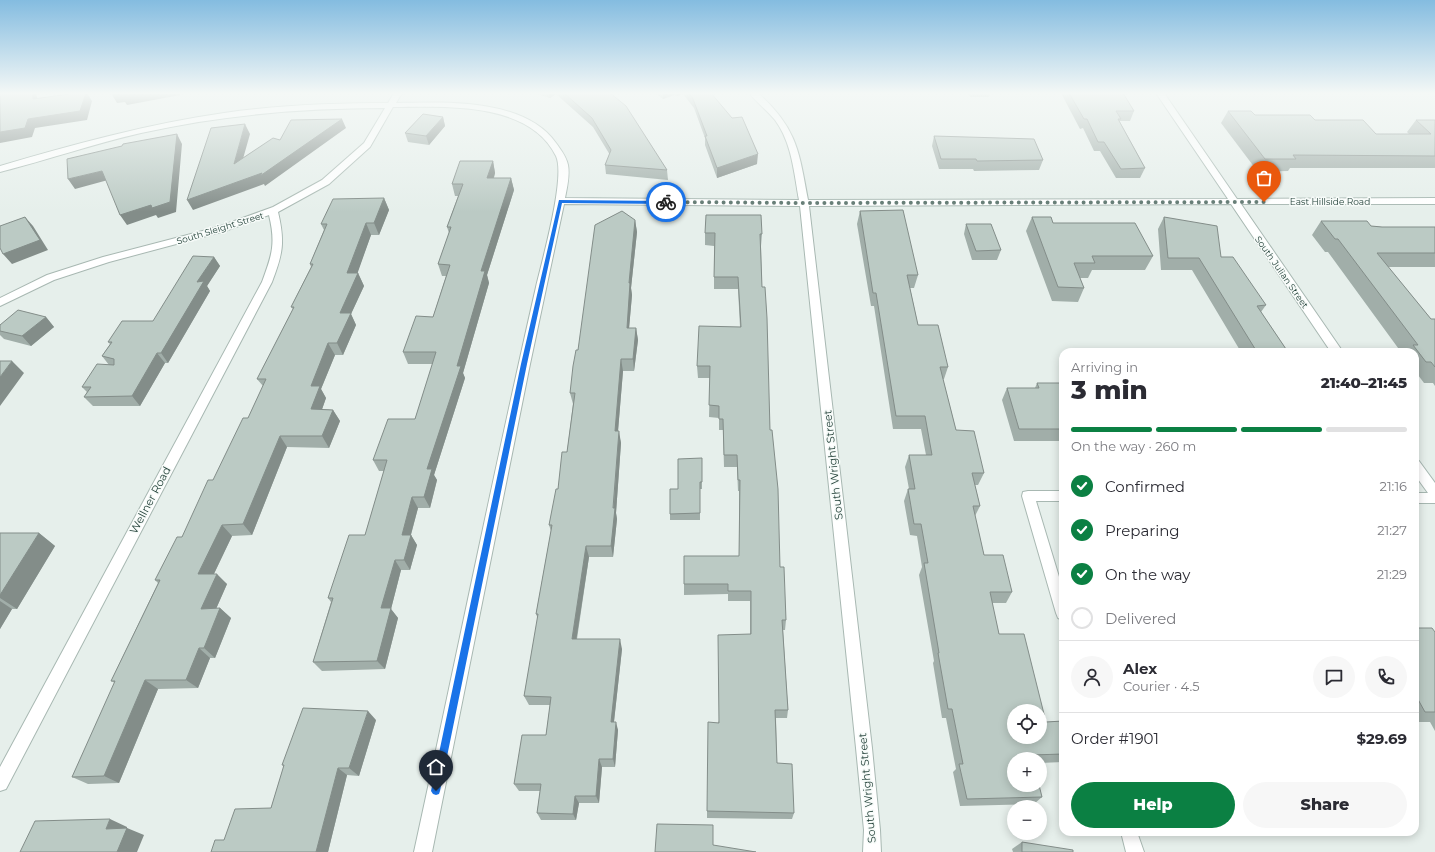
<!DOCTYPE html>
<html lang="en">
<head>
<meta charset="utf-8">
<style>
	body { margin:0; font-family:Montserrat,sans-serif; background:#f7f7f7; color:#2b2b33; height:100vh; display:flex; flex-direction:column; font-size:15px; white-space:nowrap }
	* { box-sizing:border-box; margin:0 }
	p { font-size:13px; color:#7c7c81 }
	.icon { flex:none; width:22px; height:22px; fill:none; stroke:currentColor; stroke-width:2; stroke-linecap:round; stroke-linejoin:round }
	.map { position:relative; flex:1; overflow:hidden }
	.side { position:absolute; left:1059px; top:348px; width:360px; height:488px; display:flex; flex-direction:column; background:#fff; border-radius:12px; box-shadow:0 2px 10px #0003 }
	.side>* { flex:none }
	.tools { position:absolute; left:1007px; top:704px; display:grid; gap:8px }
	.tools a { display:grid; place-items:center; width:40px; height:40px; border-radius:50%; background:#fff; box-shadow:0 2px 10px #0003; font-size:20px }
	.pin { position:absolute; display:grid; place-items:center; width:34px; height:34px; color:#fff; margin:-41px -17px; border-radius:50% 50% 50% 0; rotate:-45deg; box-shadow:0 0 4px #0007 }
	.pin .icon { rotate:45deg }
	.courier { position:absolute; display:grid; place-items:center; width:40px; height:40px; margin:-20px; border:3px solid #1a73e8; border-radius:50%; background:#fff; color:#222; box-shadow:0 1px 5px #0007 }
	.overview em { font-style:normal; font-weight:800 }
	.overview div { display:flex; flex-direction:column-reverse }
	.overview { display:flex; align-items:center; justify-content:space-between; height:68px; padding:0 12px }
	h1 { font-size:26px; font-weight:800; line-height:30px }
	.bar { display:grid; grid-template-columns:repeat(4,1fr); gap:6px 4px; align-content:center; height:48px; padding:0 12px }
	.bar i { height:5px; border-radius:3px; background:#e1e1e2 }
	.bar .on { background:#0b8043 }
	.bar p { grid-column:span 4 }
	.line { display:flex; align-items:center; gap:10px; padding:0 12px; border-top:1px solid #e1e1e2 }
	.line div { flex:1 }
	.round { display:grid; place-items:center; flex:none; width:42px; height:42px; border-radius:21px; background:#f7f7f7 }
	ol { padding:0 12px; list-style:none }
	li { display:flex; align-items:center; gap:12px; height:44px }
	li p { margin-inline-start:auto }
	li .icon { padding:4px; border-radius:50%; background:#0b8043; color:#fff; stroke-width:4 }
	li:last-child { color:#7c7c81 }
	li i { width:22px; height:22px; border:2px solid #e1e1e2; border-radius:50% }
	.button { display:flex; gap:8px; margin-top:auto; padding:8px 12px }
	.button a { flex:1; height:46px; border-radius:24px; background:#0b8043; color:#fff; font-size:16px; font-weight:800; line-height:46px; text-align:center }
	.button a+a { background:#f7f7f7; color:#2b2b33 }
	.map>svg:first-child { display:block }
</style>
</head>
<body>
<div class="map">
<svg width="1435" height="852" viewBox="0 0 1435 852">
	<rect width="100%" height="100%" fill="#e6efeb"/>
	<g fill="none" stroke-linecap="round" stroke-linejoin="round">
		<g stroke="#a8b8b2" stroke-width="2">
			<path id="street" d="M394,93H402L396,103C446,102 524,98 556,143C561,150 566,156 568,165C570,176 567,187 565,198L799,200C794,173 792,143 775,120C767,110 757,103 749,93H758C797,128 799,151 808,200L1228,199L1156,93H1164L1237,199L1435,198V204H1241L1343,352H1331L1231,204L809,206L872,748L880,830L881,852H863L864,830L856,748L800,206L564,204L530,364L432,852H414C455,664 493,475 536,287C542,261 566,177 556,156C529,101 445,107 393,107L370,147L329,184L278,212C285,242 283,253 272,282L6,789L0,791V767L262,282C272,255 276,244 269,215L225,231L109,262L54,280L0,306V298L47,275L103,257L218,227L273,207L322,180L364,143L385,108C303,108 221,115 141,133C93,144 47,160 0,172V166C74,144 148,124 224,113C279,105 334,103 388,103Z
				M1415,460L1419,461L1435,483V503H1415V493H1428L1415,475Z
				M1028,491H1063V501H1036L1063,590V620L1058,618L1056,613L1022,496L1023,492Z
				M1121,832H1137L1144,852H1126Z"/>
		</g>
		<use href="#street" fill="#fff" fill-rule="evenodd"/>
	</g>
	<path fill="#a1aea9" d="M533,93H610L667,170L668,180L606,174L605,165L610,155L593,127L556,94L550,98Z
		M655,93H711L757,164L717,178L705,145V138L694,108L683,94L677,96L674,95L663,99Z
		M968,93H990L989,97H970Z
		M1061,93H1123L1134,111L1130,121H1120V122L1145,168L1140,178H1116L1100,151H1094L1083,128L1080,129Z
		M1228,111L1255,115L1315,120L1376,134H1409L1407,132L1416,120H1435V168H1290L1288,171L1258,172L1221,123Z
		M443,117L445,126L429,145L408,142L405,133Z
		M934,136L1043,160L1039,170L974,171L973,169H939L932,146Z
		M493,161L495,173L494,178H511L514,190L487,275L489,283L463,373L465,378L434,475L437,480L430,508H418L411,535L417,545L410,570H401L391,609L398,618L385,669L322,671L313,662L331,602L328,598L365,535L384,471H379L373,460L415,419L433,364H408L403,352L433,317L446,276H442L438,264L449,233L447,227L458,196H455L452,184Z
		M384,198L389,210L379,235H371L357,273H358L364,286L351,314L356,325L343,355H335L321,389L326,398L322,409L333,410L340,421L329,448L287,447L252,535L232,536L214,574L227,584L216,609L220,608L231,618L215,658H210L198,688L158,689L119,783L88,784L72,777L115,683L111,681L158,583L155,580L182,537L248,418L263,386L257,379L293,309L291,307L311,267L310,264L324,230L321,224Z
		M860,211L918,275L914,288H910L918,325L948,367L944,379H943L956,430L984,473L978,485H975L980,506L975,516L984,555L1012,592L1006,603H992L999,634L1046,722L1063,721V762L1040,763V759H1014L1042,797L1034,804L960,806L953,772L956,769L946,718H942L933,663L934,661L919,575L922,567L917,536L910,535L904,501L908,489H909L905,467L909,455H926L921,429H893L874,306H871L857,224Z
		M1032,217L1053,223L1153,256L1145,270H1092L1088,278H1080L1084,288L1078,302L1052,301L1026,231Z
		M1164,217L1221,257L1266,305L1261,312L1288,352H1241L1192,270H1161L1158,229Z
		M635,220L637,232L631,288L632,295L629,328H636L638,340L634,371H623L618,431L621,443L616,513L617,519L613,557H589L577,639L622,649L614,722L618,730L615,767H602L599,803H579L576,820H541L537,813L540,791H519L514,784L546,735L550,705H529L524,696L538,619L536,614L551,531L549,525L558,489L567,452L573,404L570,393L578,350Z
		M1321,221L1382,227H1435V267H1388L1431,319H1435V386L1433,383H1424L1418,375H1415V352H1401L1328,252H1325L1312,235Z
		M966,224L1001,250L997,260H972L964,234Z
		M705,233L762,234L761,246L762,287L770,430L780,567L786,620L785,630H783L788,710L787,718H776L777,763L794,813L792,819L707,818V811L718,723L750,634V601H728V594L684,595V584L739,556V491H738L737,467H724L723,430H719V418L709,417L710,378H698L697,366L740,327L738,289H714V246L705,245Z
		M214,257L220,266L207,286L210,291L168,363H165L140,406H93L84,397L87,392L82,387L109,365L102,356L110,344L108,342L153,321Z
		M46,317L54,327L31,346L4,339L0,335V325Z
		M1037,383H1063V441H1014L1002,400L1007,388H1035Z
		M702,458V489H700V520H670V514L678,489Z
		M0,533H39L55,546L17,609H12L0,629Z
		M1415,628L1435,632V731L1430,722H1415Z
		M376,720L359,776L347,775L328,852H211L224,840L271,808L284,766L282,765Z
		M1022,842L1073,852H1013L1012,849Z"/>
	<path fill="#838d89" d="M32,93H36L40,109L33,99Z
		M86,93H87L92,101L87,120L35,128L32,137L0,143V132L28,119Z
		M111,93H182H180V95L127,105L125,102L117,103Z
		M549,93H556V94L550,98Z
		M663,93H674V95L663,99Z
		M676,93H683V94L677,96Z
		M443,117L445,126L429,145L426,136Z
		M342,119L346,128L265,186L264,184L193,210L187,200Z
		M245,124L250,134L239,173L234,164Z
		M177,134L182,144L176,212L158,218L156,215L127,225L120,215Z
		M758,154L757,164L717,178V168Z
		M493,161L495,173L490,190L487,178Z
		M102,171L108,180L75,189L68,179Z
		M511,178L514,190L487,275L489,283L463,373L465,378L434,475L437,480L430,508L424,497L427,469L457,366L481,271Z
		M384,198L389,210L379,235L374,223Z
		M25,217L33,226L48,250L12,264L3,254Z
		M635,220L637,232L631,288L632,295L628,340L627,328L629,283Z
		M366,223L371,235L353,286L347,273Z
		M214,257L220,266L207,286L210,291L168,363L161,353L197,282Z
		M358,273L364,286L351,314L356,325L343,355L337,343L340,313Z
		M46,317L54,327L31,346L22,336Z
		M636,328L638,340L634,371L633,359Z
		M328,343L335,355L321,389L326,398L318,421L311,409V386Z
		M157,353L165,363L140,406L132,396Z
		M621,359L623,371L617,443L615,431Z
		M12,361L24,373L0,406V377Z
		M333,410L340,421L329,448L322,436Z
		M619,431L621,443L616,513L617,519L613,557L611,546Z
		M280,436L287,447L252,535L243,524Z
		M412,497L418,508L408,545L402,535Z
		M222,525L232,536L209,584L198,574Z
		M39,533L55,546L17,609L0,598V595Z
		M411,535L417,545L410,570L404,560Z
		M586,546L589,557L575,648L572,639Z
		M395,560L401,570L391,609L398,618L385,669L377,661L381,608Z
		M217,574L227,584L212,618L201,609Z
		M0,601L12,609L0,629Z
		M220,608L231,618L215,658L204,648Z
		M620,639L622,649L613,730L611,722Z
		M199,648L210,658L198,688L186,680Z
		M145,680L158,689L119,783L104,776Z
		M368,711L376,720L359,776L349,768Z
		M616,722L618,730L615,767L613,759Z
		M599,759L602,767L599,803L596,796Z
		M338,768L347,775L328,852H316Z
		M575,796L579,803L576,820L573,814Z
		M110,819L127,827V828L144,835L137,852H117L106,829Z"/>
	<path fill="#bbcac4" stroke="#838d89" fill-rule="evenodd" d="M1,93H32L33,99L77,93H86L80,111L28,119L25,128L0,132V95Z
		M122,93H135L121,95Z
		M564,93H610L626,106L667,170L605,165L611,150L592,118Z
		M689,93H711L732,118L742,117L758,154L717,168L705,136H707L693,99Z
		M1069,93H1123L1134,111H1116L1121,119H1118L1145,168L1121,169L1104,142H1098L1087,119H1084Z
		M1228,111H1251L1255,115H1310L1315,120H1363L1376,134H1431L1416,120H1435V156L1293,155L1296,159H1265Z
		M423,114L443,117L426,136L405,133Z
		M342,119L260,176L262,173L187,200L211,128L245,124L234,164L273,138L280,140L291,120Z
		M177,134L170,202L152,208L151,205L120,215L102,171L68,179L67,159L122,146L123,144Z
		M934,136L1034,139L1043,160L977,161L976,159H941Z
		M460,161H493L487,178H511L481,271H485L457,366H461L427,469H432L424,497H412L402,535H411L404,560H395L381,608H391L377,661L313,662L333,598H328L349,535H365L387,460H373L388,419H415L436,352H403L416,316L433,317L450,265L438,264L451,227H447L463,184H452Z
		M384,198L374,223H366L347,273H358L340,313H351L337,343H328L311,386H320L311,409L333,410L322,436H280L243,524L222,525L198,574H217L201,609L220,608L204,648H199L186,680H145L104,776L72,777L115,681H111L160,580H155L177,537H182L208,480H213L243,418H248L266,379H257L294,307H291L313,264H310L327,224H321L333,199Z
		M903,210L918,275H907L918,325H938L948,367H940L956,430L974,431L984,473H972L980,506H973L984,555H1003L1012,592H990L999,634H1024L1046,722L1063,721V754L1031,755L1032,759H1014V785H1039L1042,797L967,799L959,764H963L952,709H948L938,653H939L924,563H928L921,524H914L908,489H915L909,455H932L925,416H896L876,293H873L860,211ZM1014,711H1040V737H1014Z
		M622,211L635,220L629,283H630L627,328H636L633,359H621L615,431H619L613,508H615L611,546H586L572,639H620L611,722H616L613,759H599L596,796H575L573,814L537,813L541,784H514L522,735H546L551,697L524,696L538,614H536L552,525H549L556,489H558L562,452H567L575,393H570L573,366L576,350H578L595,225Z
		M706,215H761L762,234H760L762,287H765L767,318L770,430H772L778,489L780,567H784L786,620H782L788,710H775L777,763L792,764L794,813L707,811L708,722L719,723L718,635L751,634V591H728V584H684V556H739L740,480H738L737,455H724L723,419H719V406L709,405L710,366H697L699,326L741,327L738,277H714L715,233H705Z
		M25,217L40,240L3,254L0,248V226Z
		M1032,217H1051L1053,223H1135L1153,256H1092L1095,263H1074L1084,288L1058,287Z
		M1164,217L1217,226L1221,257H1233L1266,305L1257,306L1288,352H1257L1199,258H1168Z
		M1321,221H1367L1371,226L1382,227H1435V253H1377L1431,319H1435V367L1431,362H1426L1413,345H1418L1338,239H1335Z
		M966,224H991L1001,250L976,251Z
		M193,256L214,257L197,282L204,281L161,353H157L132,396L84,397L91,387H82L97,364L114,365V359L102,356L112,342H108L122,321H153Z
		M18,310L46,317L22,336L0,331V325Z
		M0,361H12L0,377Z
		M1037,383H1063V429H1019L1007,388H1039Z
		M702,458V482H700V513L670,514V489H678V459Z
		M0,533H39L0,595Z
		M1415,628H1432L1435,632V712H1425L1415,694Z
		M303,708L368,711L349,768H338L316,852H211L215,840H224L235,809L271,808L284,765H282Z
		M110,819L106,829L127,828L117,852H20L35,821Z
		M657,824L713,825V845L756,852H655Z
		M1022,842L1073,850V852H1022Z"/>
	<linearGradient id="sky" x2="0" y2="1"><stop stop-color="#84bce0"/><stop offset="0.44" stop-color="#f4f8f6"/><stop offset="1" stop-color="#f4f8f6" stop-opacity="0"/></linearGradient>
	<rect width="1435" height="212" fill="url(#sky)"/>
	<path fill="#1a73e8" d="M559,200L666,201L669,202L666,204L562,203L527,364L440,791L439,794L436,795L433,794L431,791L521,364Z"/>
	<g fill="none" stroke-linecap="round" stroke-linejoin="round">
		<path stroke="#687f78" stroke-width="4" stroke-dasharray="0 7.2" d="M666,202L804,203L1264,202"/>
	</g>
	<g text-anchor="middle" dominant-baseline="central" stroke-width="3" stroke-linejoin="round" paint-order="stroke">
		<g font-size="9" fill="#24423a" stroke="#f7fbf9">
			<text x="1330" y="201">East Hillside Road</text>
			<text transform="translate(220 228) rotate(-17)">South Sleight Street</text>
			<text transform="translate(1282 272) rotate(55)">South Julian Street</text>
		</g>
		<g font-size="11" fill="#24423a" stroke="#f7fbf9">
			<text transform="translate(833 465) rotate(-96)">South Wright Street</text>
			<text transform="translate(150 500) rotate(-62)">Wellner Road</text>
			<text transform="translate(867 788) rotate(-95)">South Wright Street</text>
		</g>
	</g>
</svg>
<div class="tools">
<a><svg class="icon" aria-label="locate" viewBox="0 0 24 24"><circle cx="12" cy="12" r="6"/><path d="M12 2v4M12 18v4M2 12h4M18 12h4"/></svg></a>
<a>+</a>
<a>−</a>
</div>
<div class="pin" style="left:1264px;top:202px;background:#ea580c"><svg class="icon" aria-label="bag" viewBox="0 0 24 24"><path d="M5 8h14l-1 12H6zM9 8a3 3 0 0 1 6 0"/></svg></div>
<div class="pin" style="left:436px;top:791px;background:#1f2937"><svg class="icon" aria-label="home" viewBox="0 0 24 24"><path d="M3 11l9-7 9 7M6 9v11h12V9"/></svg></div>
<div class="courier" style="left:666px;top:202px"><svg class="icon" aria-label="bike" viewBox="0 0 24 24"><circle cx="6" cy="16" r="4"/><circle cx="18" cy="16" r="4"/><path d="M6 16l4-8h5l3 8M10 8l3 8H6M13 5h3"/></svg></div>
<section class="side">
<div class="overview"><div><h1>3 min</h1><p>Arriving in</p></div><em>21:40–21:45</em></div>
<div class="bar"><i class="on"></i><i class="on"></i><i class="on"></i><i></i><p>On the way · 260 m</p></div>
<ol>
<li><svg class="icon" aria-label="check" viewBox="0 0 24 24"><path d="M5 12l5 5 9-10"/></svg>Confirmed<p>21:16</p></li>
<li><svg class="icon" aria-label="check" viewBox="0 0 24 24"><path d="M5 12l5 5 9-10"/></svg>Preparing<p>21:27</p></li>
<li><svg class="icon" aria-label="check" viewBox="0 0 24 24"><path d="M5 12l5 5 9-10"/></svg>On the way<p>21:29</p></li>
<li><i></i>Delivered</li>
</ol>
<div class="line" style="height:72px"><a class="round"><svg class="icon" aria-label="person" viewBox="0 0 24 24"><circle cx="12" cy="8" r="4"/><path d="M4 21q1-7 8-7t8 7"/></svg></a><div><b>Alex</b><p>Courier · 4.5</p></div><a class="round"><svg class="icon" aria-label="chat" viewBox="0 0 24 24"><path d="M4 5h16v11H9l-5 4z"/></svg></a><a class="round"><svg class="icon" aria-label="phone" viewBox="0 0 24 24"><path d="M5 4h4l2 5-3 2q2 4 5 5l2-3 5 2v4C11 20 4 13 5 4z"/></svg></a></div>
<div class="line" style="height:52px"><div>Order #1901</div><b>$29.69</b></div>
<div class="button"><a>Help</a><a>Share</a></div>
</section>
</div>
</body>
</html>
